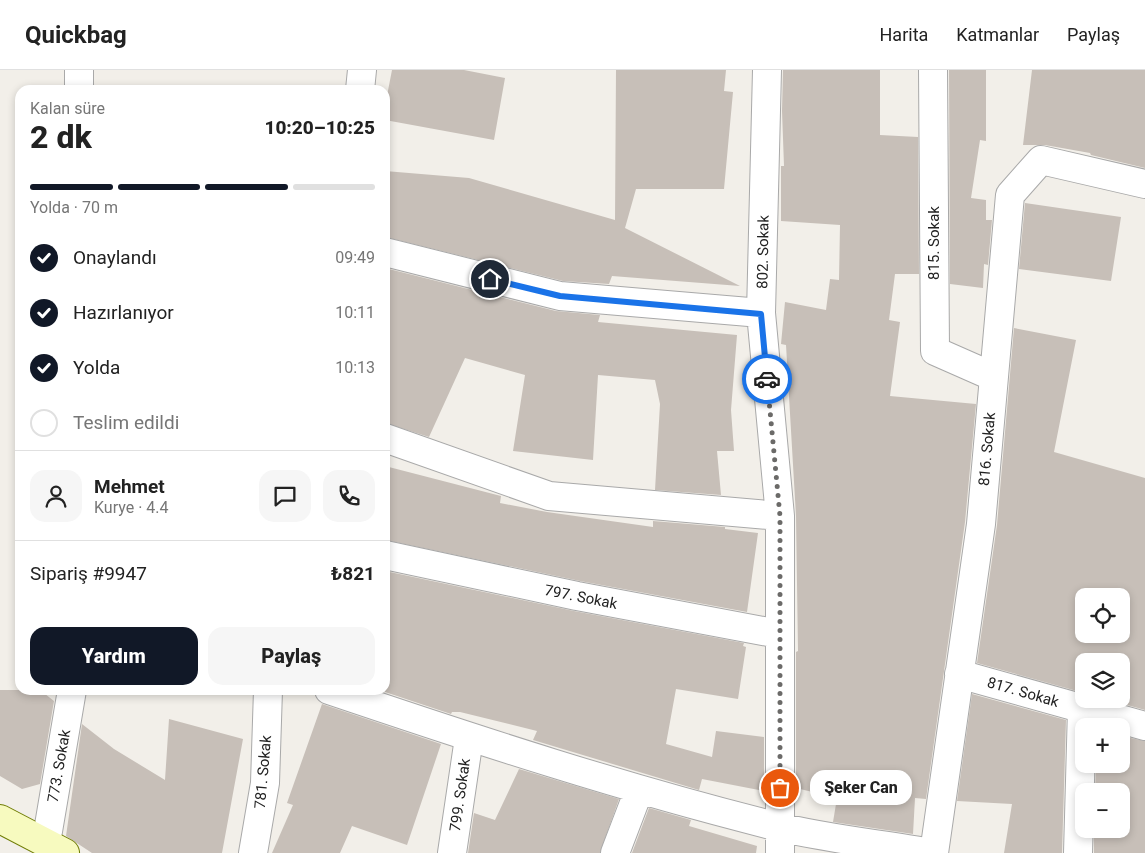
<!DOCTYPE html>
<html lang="tr">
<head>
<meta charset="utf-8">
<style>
	body { margin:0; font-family:Roboto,sans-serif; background:#f6f6f6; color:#222; height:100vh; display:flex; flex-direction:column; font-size:19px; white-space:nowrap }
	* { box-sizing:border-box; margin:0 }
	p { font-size:16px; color:#767676 }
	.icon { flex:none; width:28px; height:28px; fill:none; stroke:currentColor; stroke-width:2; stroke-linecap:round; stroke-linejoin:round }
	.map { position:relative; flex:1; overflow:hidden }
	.drawer { position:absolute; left:15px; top:15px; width:375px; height:610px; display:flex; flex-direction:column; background:#fff; border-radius:15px; box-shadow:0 2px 8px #0003 }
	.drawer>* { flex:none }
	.buttons { position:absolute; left:1075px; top:518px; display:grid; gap:10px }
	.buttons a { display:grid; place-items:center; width:55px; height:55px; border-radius:10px; background:#fff; box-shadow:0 2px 8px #0003; font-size:25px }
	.pin { position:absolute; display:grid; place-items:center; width:42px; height:42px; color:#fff; margin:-21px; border:2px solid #fff; border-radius:50%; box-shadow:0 1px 5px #0007 }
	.courier { position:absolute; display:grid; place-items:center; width:50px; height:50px; margin:-25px; border:4px solid #1a73e8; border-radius:50%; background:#fff; color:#222; box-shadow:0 1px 6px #0007 }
	.bubble { position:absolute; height:35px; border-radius:15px; background:#fff; box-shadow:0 2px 8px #0003; font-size:16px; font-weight:800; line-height:35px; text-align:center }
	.summary em { font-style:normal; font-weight:800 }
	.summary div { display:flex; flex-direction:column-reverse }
	.summary { display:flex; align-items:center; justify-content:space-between; height:85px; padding:0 15px }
	h1 { font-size:32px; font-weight:800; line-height:38px }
	.bar { display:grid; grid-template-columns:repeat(4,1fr); gap:8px 5px; align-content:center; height:60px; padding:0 15px }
	.bar i { height:6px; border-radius:4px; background:#e0e0e0 }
	.bar .current { background:#111827 }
	.bar p { grid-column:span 4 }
	.line { display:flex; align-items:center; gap:12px; padding:0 15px; border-top:1px solid #e0e0e0 }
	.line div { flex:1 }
	.round { display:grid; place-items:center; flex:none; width:52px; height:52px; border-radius:15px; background:#f6f6f6 }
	ol { padding:0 15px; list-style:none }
	li { display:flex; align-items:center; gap:15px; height:55px }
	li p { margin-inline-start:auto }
	li .icon { padding:5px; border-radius:50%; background:#111827; color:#fff; stroke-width:4 }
	li:last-child { color:#767676 }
	li i { width:28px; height:28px; border:2px solid #e0e0e0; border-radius:50% }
	.cta { display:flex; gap:10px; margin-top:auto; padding:10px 15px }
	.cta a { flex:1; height:58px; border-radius:15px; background:#111827; color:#fff; font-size:20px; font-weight:800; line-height:58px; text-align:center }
	.cta a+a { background:#f6f6f6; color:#222 }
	header { display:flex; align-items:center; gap:30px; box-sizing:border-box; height:70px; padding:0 25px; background:#fff; border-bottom:1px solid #e0e0e0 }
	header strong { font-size:24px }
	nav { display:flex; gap:28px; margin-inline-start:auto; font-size:18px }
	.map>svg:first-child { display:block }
</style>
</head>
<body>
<header>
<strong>Quickbag</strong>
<nav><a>Harita</a><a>Katmanlar</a><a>Paylaş</a></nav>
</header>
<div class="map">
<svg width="1145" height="783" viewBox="0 0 1145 783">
	<rect width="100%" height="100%" fill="#f2efe9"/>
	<path fill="#c7bfb8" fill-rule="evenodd" d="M392,0H464L505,8L494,70L385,50V36Z
		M616,0H726L724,21L733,22L724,119H636L625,158L740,216L612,206L609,214L563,211L385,167V101L469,108L615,150Z
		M783,0H880V65L918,67L919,204H895L889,250L900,252L890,326L976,334L965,452L926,729L915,728L913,764L833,752L837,728L796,718V582L798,581L796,446L786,275L781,274L785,232L826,240L830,209L839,210L840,155L781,151V96H784L782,41Z
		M949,0H986V71L980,70L971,128L986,130V150H992L988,195L984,194L983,218L950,214Z
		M1032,0H1145V98L1091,85L1090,83L1045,75H1023Z
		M1025,133L1121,147L1111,211L1019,199Z
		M385,198L556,241L600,245L598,252L737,265L731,340L734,381H717L721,425L655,420L660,334L655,310L598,305L593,390L513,381L525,305L465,288L429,367L385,353Z
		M1014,258L1076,270L1054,382L1145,408V640L1106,629H1121V591H1084V623L977,593L997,455ZM1084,526H1121V564H1084Z
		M385,396L501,426L500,433L547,442L653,457V451L725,457V459L758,463L747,542L580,511L385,470Z
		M385,501L574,541L744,573L743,576L746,577L738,629L676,619L666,674L712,687L716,661L764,667V721L702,709L699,720L533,670L537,661L460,642H452L451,644L385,622Z
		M0,620H40L54,631L40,714L22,719L0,706Z
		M972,624L1066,650L1062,783H1004L1012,734L957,731Z
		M322,634L441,674L407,775L352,756L340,783H272L293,735L287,733Z
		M169,649L243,669L222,783H92L66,766L82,654L114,679L165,710Z
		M1121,666L1145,671V783H1094V759H1121V721H1095L1096,694H1121Z
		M519,699L619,729L600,783H468L474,743L495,750Z
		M649,738L691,750L689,756L757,776L756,783H632Z"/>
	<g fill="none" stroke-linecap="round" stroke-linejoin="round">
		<g stroke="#a9a9a9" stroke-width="30">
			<path id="minor" d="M767,0L761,243L780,446V783
				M933,0L935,281L994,307
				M79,20V0
				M360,20L362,0
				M385,182L560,226L761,243
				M385,368L549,426L780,446
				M385,485L577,526L779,564
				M959,604L1145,656
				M329,620C477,670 626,719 779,757C829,769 881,774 932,783
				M46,773L72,620
				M253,783L265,713L268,620
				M452,783L469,668
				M615,783L639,720
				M934,783L981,454L1010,125L1041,90L1145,114
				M1078,783L1082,639"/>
		</g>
		<g stroke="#707d05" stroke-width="30">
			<path id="secondary" d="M0,749L65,783"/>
		</g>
		<use href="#minor" stroke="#fff" stroke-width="28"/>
		<use href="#secondary" stroke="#f7fabf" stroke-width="28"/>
	</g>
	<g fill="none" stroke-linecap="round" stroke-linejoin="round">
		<path stroke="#6b6a68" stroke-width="5" stroke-dasharray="0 9" d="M767,309L780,446V718"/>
		<path stroke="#1a73e8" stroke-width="6" d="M490,209L560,226L761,244L767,309"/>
	</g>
	<g text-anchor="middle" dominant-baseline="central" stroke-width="4" stroke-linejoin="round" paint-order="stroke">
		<g font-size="15" fill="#222" stroke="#fff">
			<text transform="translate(934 173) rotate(-90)">815. Sokak</text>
			<text transform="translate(763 182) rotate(-89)">802. Sokak</text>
			<text transform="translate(987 379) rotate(-85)">816. Sokak</text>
			<text transform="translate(581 527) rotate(11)">797. Sokak</text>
			<text transform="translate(1023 622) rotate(16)">817. Sokak</text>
			<text transform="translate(59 696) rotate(-80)">773. Sokak</text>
			<text transform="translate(263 702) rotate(-85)">781. Sokak</text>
			<text transform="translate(460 725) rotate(-82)">799. Sokak</text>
		</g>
	</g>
</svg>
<div class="buttons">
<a><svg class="icon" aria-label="locate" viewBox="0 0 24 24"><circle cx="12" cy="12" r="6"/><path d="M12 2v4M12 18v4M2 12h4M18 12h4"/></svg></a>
<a><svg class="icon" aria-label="layers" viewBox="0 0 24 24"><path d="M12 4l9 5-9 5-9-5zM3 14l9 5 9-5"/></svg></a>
<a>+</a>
<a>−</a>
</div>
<div class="pin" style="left:780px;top:718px;background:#ea580c"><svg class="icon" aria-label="bag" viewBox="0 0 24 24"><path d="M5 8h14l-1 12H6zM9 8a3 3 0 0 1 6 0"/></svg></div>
<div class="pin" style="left:490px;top:209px;background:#1f2937"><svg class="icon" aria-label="home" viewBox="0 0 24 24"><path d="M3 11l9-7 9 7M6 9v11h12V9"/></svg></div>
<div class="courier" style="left:767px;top:309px"><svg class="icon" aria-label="car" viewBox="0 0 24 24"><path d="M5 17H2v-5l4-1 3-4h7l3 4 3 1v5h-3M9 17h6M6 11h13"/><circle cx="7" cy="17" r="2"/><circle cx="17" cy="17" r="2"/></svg></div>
<div class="bubble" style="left:810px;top:700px;width:102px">Şeker Can</div>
<section class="drawer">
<div class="summary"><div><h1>2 dk</h1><p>Kalan süre</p></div><em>10:20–10:25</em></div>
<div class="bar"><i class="current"></i><i class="current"></i><i class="current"></i><i></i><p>Yolda · 70 m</p></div>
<ol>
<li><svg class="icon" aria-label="check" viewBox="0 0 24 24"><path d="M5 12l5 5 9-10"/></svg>Onaylandı<p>09:49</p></li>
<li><svg class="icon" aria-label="check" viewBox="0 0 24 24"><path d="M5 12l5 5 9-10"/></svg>Hazırlanıyor<p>10:11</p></li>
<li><svg class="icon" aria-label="check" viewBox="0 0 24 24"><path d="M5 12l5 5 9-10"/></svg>Yolda<p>10:13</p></li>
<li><i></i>Teslim edildi</li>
</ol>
<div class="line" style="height:90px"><a class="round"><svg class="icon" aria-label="person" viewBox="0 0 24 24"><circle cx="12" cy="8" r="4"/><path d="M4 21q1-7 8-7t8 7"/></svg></a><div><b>Mehmet</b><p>Kurye · 4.4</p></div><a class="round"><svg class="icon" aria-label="chat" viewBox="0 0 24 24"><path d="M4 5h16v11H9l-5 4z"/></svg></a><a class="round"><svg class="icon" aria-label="phone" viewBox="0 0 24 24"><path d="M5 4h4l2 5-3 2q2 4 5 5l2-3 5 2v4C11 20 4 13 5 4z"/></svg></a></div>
<div class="line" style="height:65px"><div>Sipariş #9947</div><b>₺821</b></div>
<div class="cta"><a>Yardım</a><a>Paylaş</a></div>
</section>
</div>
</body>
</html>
